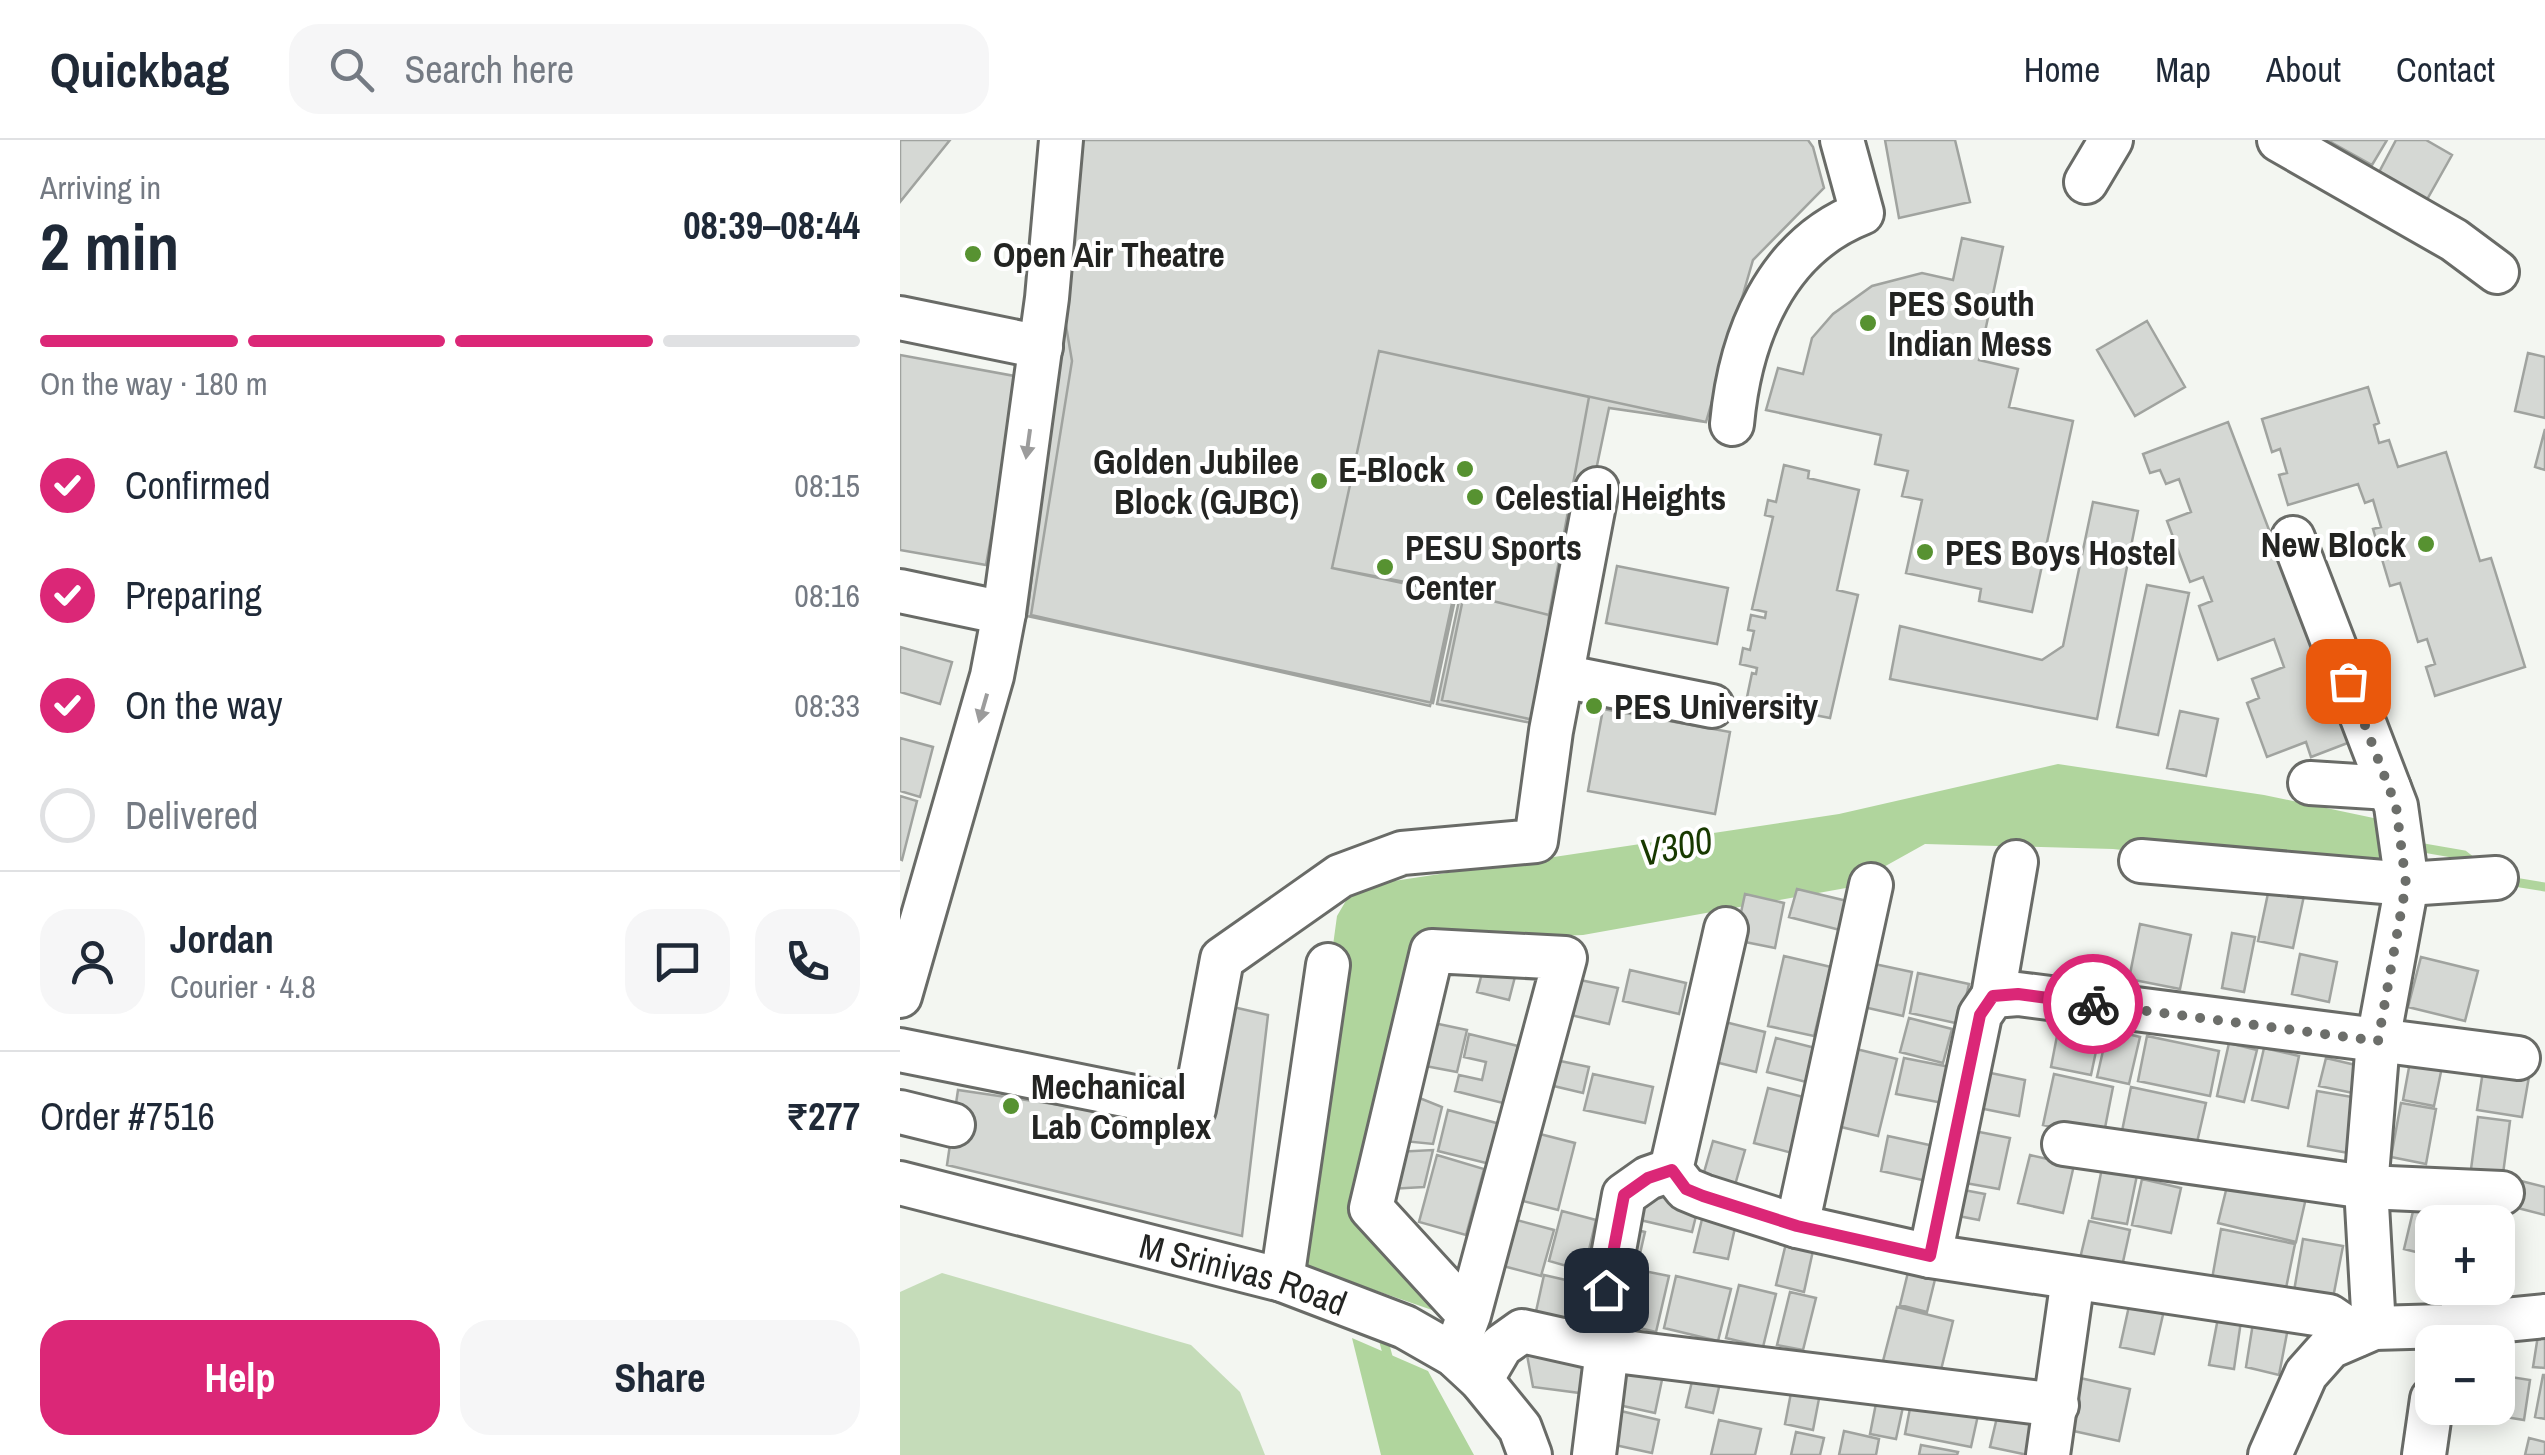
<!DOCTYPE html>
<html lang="en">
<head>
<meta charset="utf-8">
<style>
	body { margin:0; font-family:"Archivo Narrow",sans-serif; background:#f6f6f7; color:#1f2937; height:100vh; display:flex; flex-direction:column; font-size:38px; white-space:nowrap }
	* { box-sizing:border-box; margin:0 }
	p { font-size:32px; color:#747a83 }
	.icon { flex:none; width:55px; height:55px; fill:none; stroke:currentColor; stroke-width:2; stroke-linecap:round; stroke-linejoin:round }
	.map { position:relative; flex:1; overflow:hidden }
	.drawer { display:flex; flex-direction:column; background:#fff; width:900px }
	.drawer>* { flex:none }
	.tools { position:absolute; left:1515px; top:1065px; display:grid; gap:20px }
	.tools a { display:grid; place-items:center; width:100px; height:100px; border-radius:20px; background:#fff; box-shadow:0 5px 25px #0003; font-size:50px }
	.pin { position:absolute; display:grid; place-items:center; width:85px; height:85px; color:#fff; margin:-42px; border-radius:20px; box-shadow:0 5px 15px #0006 }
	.courier { position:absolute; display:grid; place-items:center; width:100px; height:100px; margin:-50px; border:8px solid #db2777; border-radius:50%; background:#fff; color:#222; box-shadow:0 2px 12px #0007 }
	.headline em { font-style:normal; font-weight:700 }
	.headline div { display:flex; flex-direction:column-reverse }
	.headline { display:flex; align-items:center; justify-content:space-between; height:170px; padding:0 40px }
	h1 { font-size:65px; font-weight:700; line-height:75px }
	.bar { display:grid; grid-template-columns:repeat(4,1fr); gap:15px 10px; align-content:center; height:120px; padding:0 40px }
	.bar i { height:12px; border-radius:8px; background:#e0e1e3 }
	.bar .on { background:#db2777 }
	.bar p { grid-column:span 4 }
	.line { display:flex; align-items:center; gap:25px; padding:0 40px; border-top:2px solid #e0e1e3 }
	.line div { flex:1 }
	.round { display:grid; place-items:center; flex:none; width:105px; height:105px; border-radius:30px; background:#f6f6f7 }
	ol { padding:0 40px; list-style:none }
	li { display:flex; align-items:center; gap:30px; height:110px }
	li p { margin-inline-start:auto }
	li .icon { padding:10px; border-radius:50%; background:#db2777; color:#fff; stroke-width:4 }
	li:last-child { color:#747a83 }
	li i { width:55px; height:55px; border:5px solid #e0e1e3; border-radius:50% }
	.cta { display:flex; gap:20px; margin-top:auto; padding:20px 40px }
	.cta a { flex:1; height:115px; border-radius:30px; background:#db2777; color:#fff; font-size:40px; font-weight:700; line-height:115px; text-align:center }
	.cta a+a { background:#f6f6f7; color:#1f2937 }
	header { display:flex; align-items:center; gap:60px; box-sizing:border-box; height:140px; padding:0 50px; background:#fff; border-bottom:2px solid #e0e1e3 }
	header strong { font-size:48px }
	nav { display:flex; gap:55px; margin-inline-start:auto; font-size:35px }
	.search { width:700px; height:90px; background:#f6f6f7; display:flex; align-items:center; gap:25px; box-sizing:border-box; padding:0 35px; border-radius:30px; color:#747a83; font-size:38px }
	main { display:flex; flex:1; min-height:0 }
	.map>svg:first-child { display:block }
</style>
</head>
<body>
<header>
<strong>Quickbag</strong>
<div class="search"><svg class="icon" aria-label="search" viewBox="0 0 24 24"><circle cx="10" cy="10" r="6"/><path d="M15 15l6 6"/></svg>Search here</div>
<nav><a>Home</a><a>Map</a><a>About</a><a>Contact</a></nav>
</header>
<main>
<section class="drawer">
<div class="headline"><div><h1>2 min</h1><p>Arriving in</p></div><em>08:39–08:44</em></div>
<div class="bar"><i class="on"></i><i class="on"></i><i class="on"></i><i></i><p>On the way · 180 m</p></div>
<ol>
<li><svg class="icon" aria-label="check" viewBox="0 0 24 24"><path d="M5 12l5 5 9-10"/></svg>Confirmed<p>08:15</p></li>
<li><svg class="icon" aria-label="check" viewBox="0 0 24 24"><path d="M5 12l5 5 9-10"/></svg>Preparing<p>08:16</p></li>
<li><svg class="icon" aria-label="check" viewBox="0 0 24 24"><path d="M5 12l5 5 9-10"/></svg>On the way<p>08:33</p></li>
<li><i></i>Delivered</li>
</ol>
<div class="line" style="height:180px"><a class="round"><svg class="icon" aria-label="person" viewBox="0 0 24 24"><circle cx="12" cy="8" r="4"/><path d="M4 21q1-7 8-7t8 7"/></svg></a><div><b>Jordan</b><p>Courier · 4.8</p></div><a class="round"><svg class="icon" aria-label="chat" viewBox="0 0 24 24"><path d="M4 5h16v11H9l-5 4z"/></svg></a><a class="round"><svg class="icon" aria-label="phone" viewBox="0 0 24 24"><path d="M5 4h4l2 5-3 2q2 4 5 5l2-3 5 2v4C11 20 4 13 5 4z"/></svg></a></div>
<div class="line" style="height:130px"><div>Order #7516</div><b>₹277</b></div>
<div class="cta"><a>Help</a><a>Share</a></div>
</section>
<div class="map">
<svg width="1645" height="1315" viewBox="0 0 1645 1315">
	<rect width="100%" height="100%" fill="#f3f6f1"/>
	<path fill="#c5dcb9" d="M42,1133L291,1205L340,1252L365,1315H0V1152Z"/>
	<path fill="#b0d59d" d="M1158,624L1364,655L1483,680L1486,739L1213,709L1025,704L946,748L683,795L518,802L457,1064L549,1162L535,1171L390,1121L437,776L454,747L939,674Z
		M452,1198L528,1231L574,1315H481Z"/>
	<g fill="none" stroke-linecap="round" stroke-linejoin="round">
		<path stroke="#b0d59d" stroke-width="9" d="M1512,706L1564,715L1577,725
			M1608,741L1645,747
			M481,1191L490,1224"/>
	</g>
	<path fill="#d5d8d4" stroke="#a0a39f" stroke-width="2.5" d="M0,0H50L0,62Z
		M171,0H908L913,7L924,48L853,120L806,282L709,268L681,402L666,400L665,405L680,409L646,586L537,564L560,456L556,455L533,563L127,476L164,174Z
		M173,0H908L913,7L924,48L853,120L806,282L479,211L432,428L554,454L530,566L131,475L172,221L164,174Z
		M985,0H1055L1070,62L999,78Z
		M1427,0H1487L1472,25Z
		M1496,0H1526L1552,15L1525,63L1477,36Z
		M1062,98L1103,107L1079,220L1118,229L1109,267L1173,281L1132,472L1079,461L1081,449L1006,433L1022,360L1002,356L1008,331L975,324L981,295L866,270L878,228L903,234L912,198L933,174L972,146L1022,133L1053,140Z
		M1247,181L1285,247L1235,276L1197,210Z
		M479,211L689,257L649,475L557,452L432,428Z
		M1628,213L1645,217V278L1615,271Z
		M0,215L120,237L86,425L0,410Z
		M1468,247L1479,283L1474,285L1479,303L1489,300L1498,327L1546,312L1580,421L1591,418L1625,527L1535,556L1526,527L1535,524L1527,499L1518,502L1500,443L1490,446L1473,389L1481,387L1473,360L1465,363L1458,344L1388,365L1379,335L1387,333L1380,309L1372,312L1362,279Z
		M1328,282L1412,503L1458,599L1411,617L1406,602L1367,617L1347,563L1359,558L1352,539L1384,527L1374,499L1318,520L1299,466L1312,461L1303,437L1290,442L1267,381L1291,372L1279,339L1266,344L1260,330L1250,333L1243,314Z
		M1645,289V330L1635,327Z
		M884,325L909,331L908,338L959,350L937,450L958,455L930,578L846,562L852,533L856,534L857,528L840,524L843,508L850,510L854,491L848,490L851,475L865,478L866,472L852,469L873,377L865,375L868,360L876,362Z
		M1193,362L1238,371L1197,579L990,539L1000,486L1142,520L1163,506Z
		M717,426L828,448L817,504L706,483Z
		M1247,445L1289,453L1258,595L1217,587Z
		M564,454L649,475L643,582L542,560Z
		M0,507L52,522L40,564L0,552Z
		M703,569L830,592L815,674L688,651Z
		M1280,571L1318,579L1306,636L1267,628Z
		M0,598L33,607L20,657L0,651Z
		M0,656L17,661L2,720L0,719Z
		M1371,739L1406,746L1393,808L1358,801Z
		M897,749L947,761L940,790L889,777Z
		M845,754L884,763L875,808L835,800Z
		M1240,784L1291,795L1280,849L1229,839Z
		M1332,793L1355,797L1344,852L1322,848Z
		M1400,814L1437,822L1429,862L1392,854Z
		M884,816L931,827L914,896L868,886Z
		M1521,817L1578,831L1565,881L1508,867Z
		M586,818L618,825L609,860L577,852Z
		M965,822L1012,832L1003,876L955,865Z
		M730,830L786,843L779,874L723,861Z
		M1018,833L1069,844L1060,884L1010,873Z
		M666,837L718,848L709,884L658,872Z
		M333,867L368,875L342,1096L47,1025L58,950L309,987Z
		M1161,875L1202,883L1191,935L1151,927Z
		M1009,878L1052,889L1043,923L1000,912Z
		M817,880L865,892L856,932L807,920Z
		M529,882L567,890L557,932L520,925Z
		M1208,889L1240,897L1229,944L1197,937Z
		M569,894L618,906L603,963L555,951L559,935L582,940L586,922L564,917Z
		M1247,896L1319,911L1310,956L1238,941Z
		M876,898L919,909L910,943L867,932Z
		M1329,903L1357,910L1344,962L1317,956Z
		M948,907L997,919L978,996L929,984Z
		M1364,908L1399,916L1388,968L1352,960Z
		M1512,911L1544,917L1534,966L1503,960Z
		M646,918L689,927L683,953L641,943Z
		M1004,918L1050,927L1043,963L996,954Z
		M1426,918L1464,927L1458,954L1419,946Z
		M1585,918L1631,925L1622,977L1577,970Z
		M1076,930L1125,940L1119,976L1069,966Z
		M693,934L753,947L745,983L684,970Z
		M1154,934L1213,947L1203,998L1143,985Z
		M1231,947L1306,963L1295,1011L1221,996Z
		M868,948L911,959L896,1014L854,1003Z
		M1417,951L1458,958L1449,1013L1408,1006Z
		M512,955L542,967L533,1004L503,1001Z
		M1501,963L1536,969L1526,1024L1491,1017Z
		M548,970L600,984L590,1024L538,1011Z
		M1578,977L1610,981L1603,1034L1571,1029Z
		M1064,989L1110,998L1099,1049L1054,1041Z
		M628,991L675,1003L658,1070L611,1058Z
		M988,996L1034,1006L1027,1041L981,1031Z
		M813,1001L845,1010L835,1045L803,1036Z
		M533,1010L524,1047L489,1049L495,1012Z
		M537,1015L584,1029L566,1095L519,1082Z
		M1130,1015L1174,1025L1163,1073L1118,1063Z
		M1202,1028L1237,1035L1227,1084L1192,1078Z
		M1331,1030L1408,1049L1396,1102L1318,1083Z
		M1242,1039L1281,1048L1271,1093L1232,1085Z
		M1621,1041L1645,1047V1075L1614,1067Z
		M1053,1048L1085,1054L1079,1080L1048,1074Z
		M734,1049L799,1064L792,1092L727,1077Z
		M1571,1056L1609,1064L1598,1117V1082H1565Z
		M1515,1063L1549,1071L1546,1082H1532V1116L1504,1109Z
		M662,1071L696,1080L684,1131L649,1121Z
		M804,1071L837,1079L828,1119L794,1112Z
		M605,1077L654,1090L641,1136L592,1123Z
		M1189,1081L1230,1090L1219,1140L1177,1131Z
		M721,1086L745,1092L733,1144L709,1138Z
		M1321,1089L1395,1104L1385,1153L1312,1139Z
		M887,1099L914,1106L904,1152L876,1145Z
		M1403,1099L1443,1106L1433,1158L1394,1151Z
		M1012,1116L1039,1123L1027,1172L1000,1165Z
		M739,1130L769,1136L756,1192L727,1185Z
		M644,1135L679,1143L670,1184L635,1176Z
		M776,1136L831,1149L818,1201L764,1188Z
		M839,1145L876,1154L863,1207L826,1198Z
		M890,1152L916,1158L903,1210L877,1205Z
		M1231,1157L1265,1166L1254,1214L1220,1207Z
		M997,1167L1053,1181L1040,1234L983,1221Z
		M1318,1178L1341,1181L1334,1229L1309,1225Z
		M1353,1183L1388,1188L1379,1235L1346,1227Z
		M1639,1189L1645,1190V1228L1633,1227Z
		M624,1199L689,1212L680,1253L633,1247Z
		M796,1224L823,1230L813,1273L786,1267Z
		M723,1226L763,1235L755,1273L714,1264Z
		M1598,1235L1630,1240L1624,1280L1574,1272V1268H1598Z
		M1643,1235H1645V1279L1635,1277Z
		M894,1237L922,1243L913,1290L885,1284Z
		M1180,1238L1230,1249L1219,1301L1169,1290Z
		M979,1248L1006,1253L996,1299L970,1294Z
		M1013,1253L1080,1266L1071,1307L1005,1294Z
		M708,1268L759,1280L752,1313L701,1302Z
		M1098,1273L1148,1283L1128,1315L1090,1307Z
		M819,1280L861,1289L855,1315H811Z
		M944,1291L979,1299L976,1315H939Z
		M896,1292L924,1298L920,1315H891Z
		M1629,1298L1645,1302V1315H1625Z
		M1021,1305L1058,1312L1057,1315H1019Z"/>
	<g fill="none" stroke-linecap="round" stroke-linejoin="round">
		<g stroke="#696b67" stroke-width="48">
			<g id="minor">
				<path d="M1379,0L1554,100L1597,132"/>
				<path d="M1186,42L1211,0"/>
				<path d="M0,178L141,207"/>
				<path d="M832,284C840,197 875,107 962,73L942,0"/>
				<path d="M1393,398L1496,666L1507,744L1478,901L1466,1047L1474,1188"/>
				<path d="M0,451L104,473"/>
				<path d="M662,536L812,566"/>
				<path d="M1410,643L1489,648"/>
				<path d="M1241,721L1507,744L1596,738"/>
				<path d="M826,789L771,1030L786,1049L803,1056L897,1086L1030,1116L1429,1176L1457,1195"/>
				<path d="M0,856L92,536L104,473L147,158L161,0"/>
				<path d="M1093,856L1116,722"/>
				<path d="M0,910L294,969L322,819L440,736L502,713L636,701L651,591L697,349"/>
				<path d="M0,972L53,985"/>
				<path d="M1164,1004L1466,1047L1602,1053"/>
				<path id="s1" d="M0,1043L382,1140L505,1187L554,1215L581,1240L620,1288L630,1315"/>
				<path d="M897,1086L971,745"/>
				<path d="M1030,1116L1080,875L1093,856L1118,854L1618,918"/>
				<path d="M382,1140L428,825"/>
				<path d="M554,1215L569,1175L665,818L532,811L471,1068L569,1175"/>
				<path d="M581,1240L601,1206L622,1191L707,1210L1157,1265"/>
				<path d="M694,1315L707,1210L701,1182L724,1055L748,1038L771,1030"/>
				<path d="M1148,1315L1173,1138"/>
				<path d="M1370,1315L1406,1234L1430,1207L1474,1188L1544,1186L1645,1176"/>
				<path d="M1524,1315L1532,1259"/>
			</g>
		</g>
		<use href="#minor" stroke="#fff" stroke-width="42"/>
	</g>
	<defs><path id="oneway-solid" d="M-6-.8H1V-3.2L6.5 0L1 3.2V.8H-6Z" transform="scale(2.5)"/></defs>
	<g fill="#9c9c9c">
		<use href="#oneway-solid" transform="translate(128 304) rotate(98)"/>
		<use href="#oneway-solid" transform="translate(83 568) rotate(106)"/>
	</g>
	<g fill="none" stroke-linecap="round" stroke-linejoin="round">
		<path stroke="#6c6e6a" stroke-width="10" stroke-dasharray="0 18" d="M1193,864L1478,901L1506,744L1496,666L1448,541"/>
		<path stroke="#db2777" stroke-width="12" d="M706,1150L724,1055L748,1038L772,1030L786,1049L803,1056L897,1086L1030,1116L1080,875L1093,856L1118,854L1193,864"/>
	</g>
	<g fill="#579231" stroke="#fff" stroke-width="4">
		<circle cx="73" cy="114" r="10"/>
		<circle cx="968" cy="183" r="10"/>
		<circle cx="565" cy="329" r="10"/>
		<circle cx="419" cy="341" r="10"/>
		<circle cx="575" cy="357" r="10"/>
		<circle cx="1526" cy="404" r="10"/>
		<circle cx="1025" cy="412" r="10"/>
		<circle cx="485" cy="427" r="10"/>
		<circle cx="694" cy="566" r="10"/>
		<circle cx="111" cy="966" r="10"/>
	</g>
	<g text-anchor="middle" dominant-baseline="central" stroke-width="8" stroke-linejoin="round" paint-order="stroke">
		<g font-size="35" font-weight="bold" fill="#232422" stroke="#fff" text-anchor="start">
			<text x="93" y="114">Open Air Theatre</text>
			<text x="988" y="163">PES South<tspan x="988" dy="40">Indian Mess</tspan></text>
			<text x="399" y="321" text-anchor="end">Golden Jubilee<tspan x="399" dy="40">Block (GJBC)</tspan></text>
			<text x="545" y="329" text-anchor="end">E-Block</text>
			<text x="595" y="357">Celestial Heights</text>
			<text x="1506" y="404" text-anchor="end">New Block</text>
			<text x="505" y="407">PESU Sports<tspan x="505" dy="40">Center</tspan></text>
			<text x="1045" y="412">PES Boys Hostel</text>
			<text x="714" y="566">PES University</text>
			<text x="131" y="946">Mechanical<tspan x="131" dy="40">Lab Complex</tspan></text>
		</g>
		<g font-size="35" fill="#232422" stroke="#fff">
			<text stroke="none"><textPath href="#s1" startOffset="355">M Srinivas Road</textPath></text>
		</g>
		<g font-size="38" font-style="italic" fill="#183900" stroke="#fff">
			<text transform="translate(776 706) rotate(-11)">V300</text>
		</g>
	</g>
</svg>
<div class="tools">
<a>+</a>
<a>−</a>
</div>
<div class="pin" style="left:1448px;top:541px;background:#ea580c"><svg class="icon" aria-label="bag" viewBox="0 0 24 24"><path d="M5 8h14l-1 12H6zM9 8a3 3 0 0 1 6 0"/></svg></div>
<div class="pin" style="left:706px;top:1150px;background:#1f2937"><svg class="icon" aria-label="home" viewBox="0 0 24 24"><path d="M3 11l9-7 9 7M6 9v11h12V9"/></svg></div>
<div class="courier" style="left:1193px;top:864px"><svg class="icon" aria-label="bike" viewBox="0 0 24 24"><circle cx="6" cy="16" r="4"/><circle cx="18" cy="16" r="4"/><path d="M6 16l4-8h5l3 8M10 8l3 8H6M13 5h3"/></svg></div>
</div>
</main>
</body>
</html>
